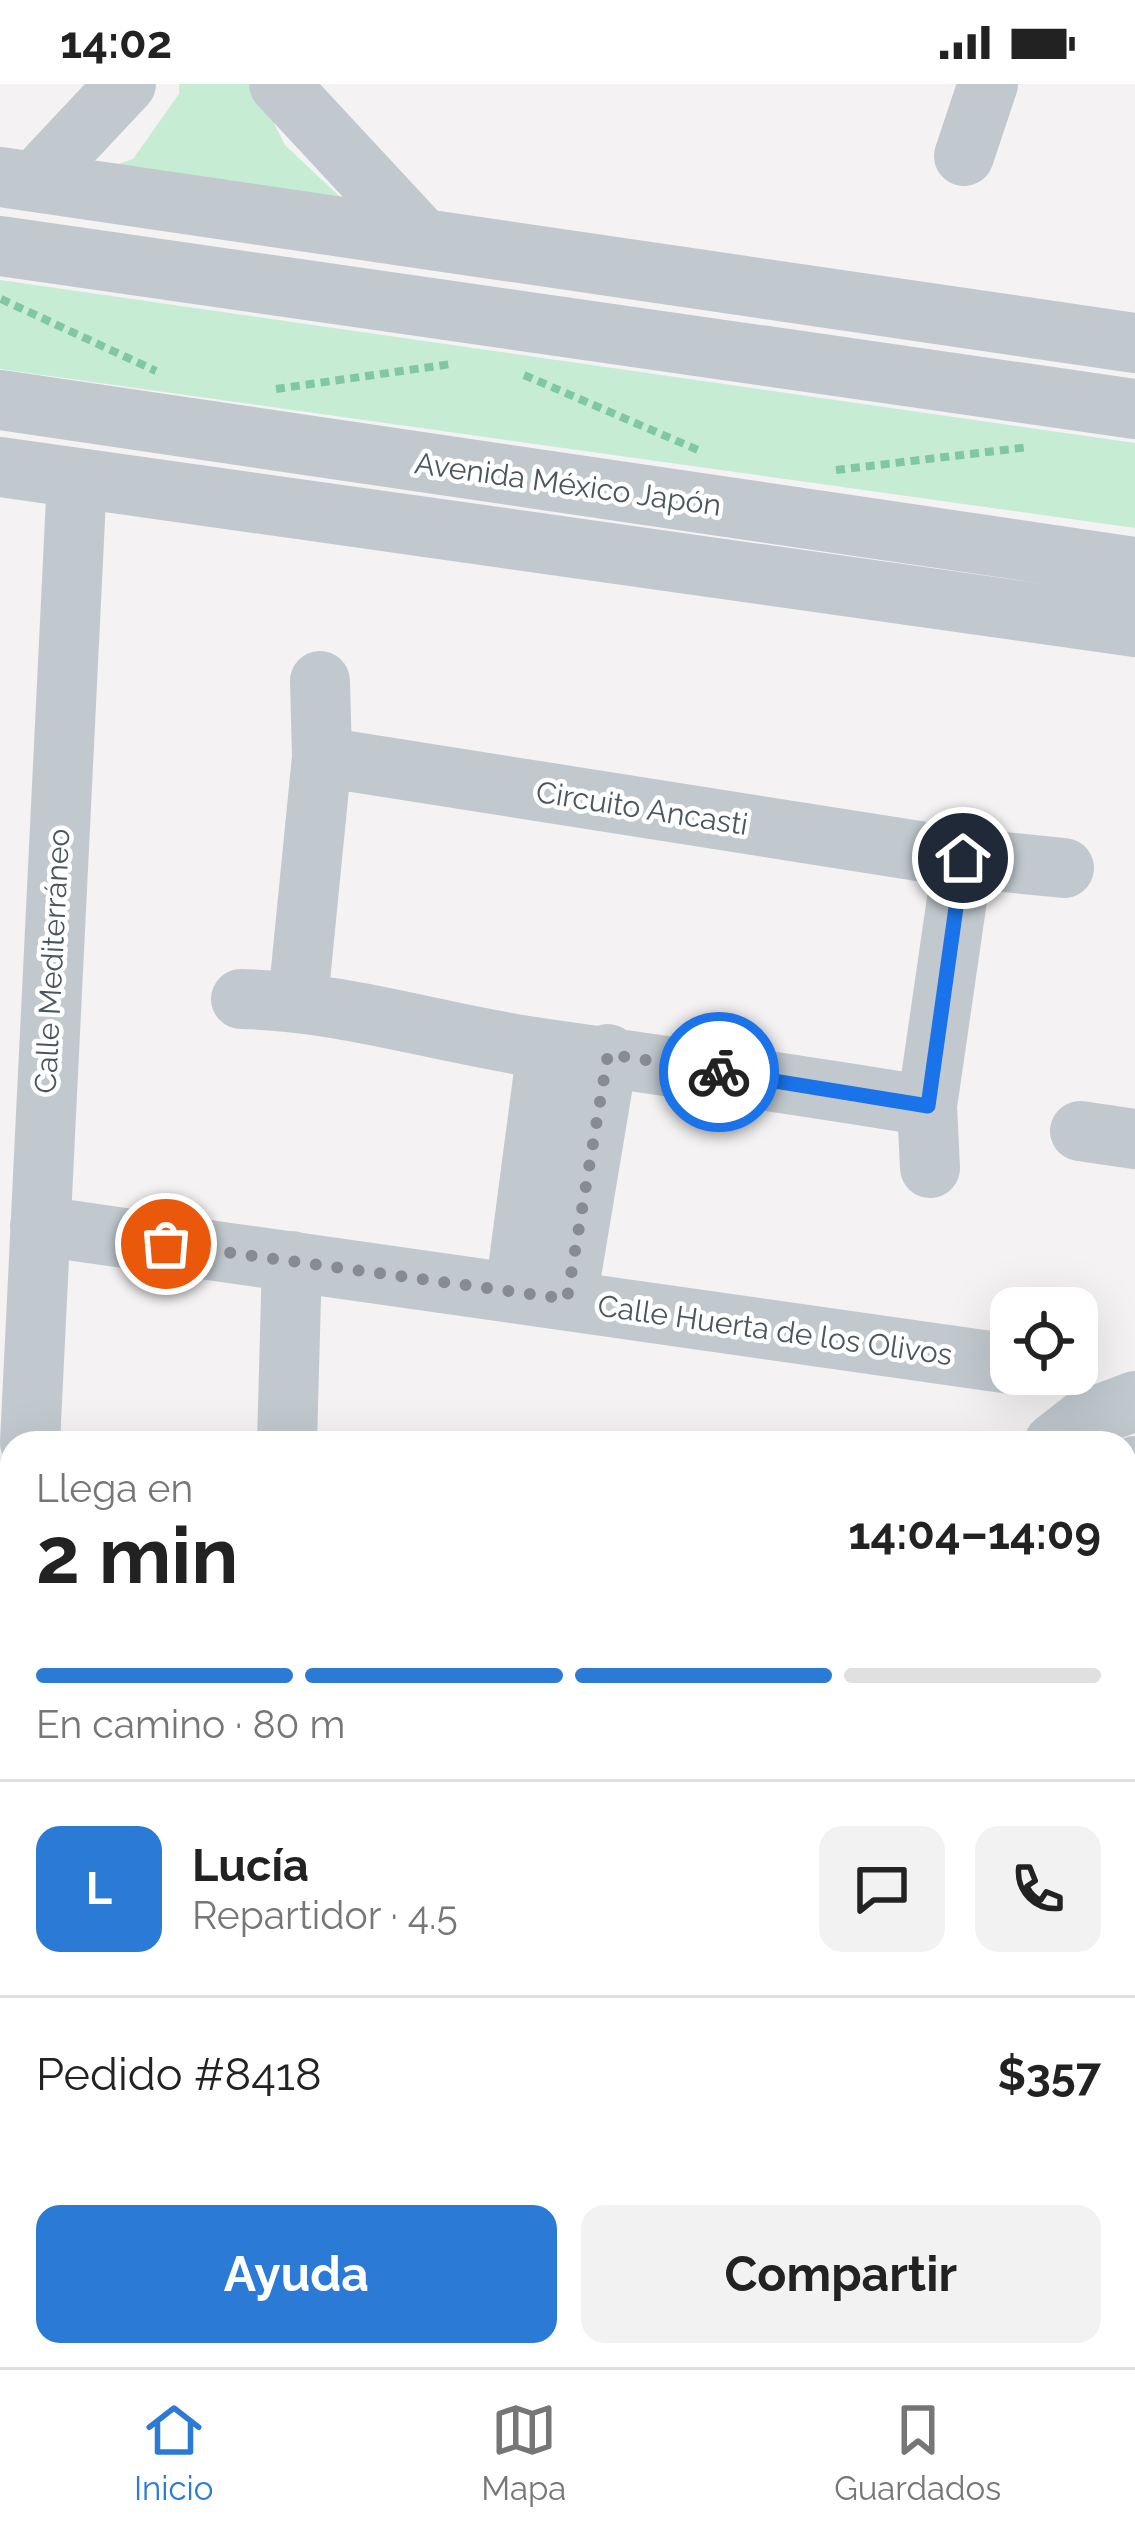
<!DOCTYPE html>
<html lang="es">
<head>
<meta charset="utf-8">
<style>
	body { margin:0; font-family:Raleway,sans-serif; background:#f2f2f2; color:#222; height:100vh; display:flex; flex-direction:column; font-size:45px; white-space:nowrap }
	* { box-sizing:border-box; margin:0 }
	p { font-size:39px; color:#767676 }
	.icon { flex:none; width:66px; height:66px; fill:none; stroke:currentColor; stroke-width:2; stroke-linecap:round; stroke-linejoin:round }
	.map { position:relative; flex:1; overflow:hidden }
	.sheet { position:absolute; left:0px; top:1347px; width:1137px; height:936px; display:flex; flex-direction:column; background:#fff; border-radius:36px 36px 0 0; box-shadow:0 12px 48px #0002 }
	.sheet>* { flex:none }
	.buttons { position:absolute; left:990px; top:1203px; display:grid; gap:24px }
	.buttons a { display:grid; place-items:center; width:108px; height:108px; border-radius:24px; background:#fff; box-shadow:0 12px 48px #0002; font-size:60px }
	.pin { position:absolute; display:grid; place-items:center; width:102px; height:102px; color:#fff; margin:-51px; border:6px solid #fff; border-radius:50%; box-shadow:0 3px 12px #0007 }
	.courier { position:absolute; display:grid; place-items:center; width:120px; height:120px; margin:-60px; border:9px solid #1a73e8; border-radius:50%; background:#fff; color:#222; box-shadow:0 3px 15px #0007 }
	.headline em { font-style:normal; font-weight:700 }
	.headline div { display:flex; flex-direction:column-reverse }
	.headline { display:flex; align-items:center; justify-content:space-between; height:204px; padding:0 36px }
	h1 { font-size:78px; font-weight:700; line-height:90px }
	.bar { display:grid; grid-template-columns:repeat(4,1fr); gap:18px 12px; align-content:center; height:144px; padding:0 36px }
	.bar i { height:15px; border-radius:9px; background:#e0e0e0 }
	.bar .current { background:#2b7ad5 }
	.bar p { grid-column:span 4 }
	.line { display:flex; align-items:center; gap:30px; padding:0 36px; border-top:3px solid #e0e0e0 }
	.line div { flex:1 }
	.round { display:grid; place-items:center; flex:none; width:126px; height:126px; border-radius:24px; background:#f2f2f2 }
	.primary-button { display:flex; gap:24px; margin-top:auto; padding:24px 36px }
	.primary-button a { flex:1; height:138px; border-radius:24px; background:#2b7ad5; color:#fff; font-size:48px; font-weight:700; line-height:138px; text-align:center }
	.primary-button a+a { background:#f2f2f2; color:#222 }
	.status { display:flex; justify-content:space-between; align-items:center; height:84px; padding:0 60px; background:#fff; direction:ltr }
	.status svg { height:33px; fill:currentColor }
	.menu { display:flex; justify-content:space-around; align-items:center; height:168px; border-top:3px solid #e0e0e0; background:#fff; font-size:33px; color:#767676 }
	.menu a { display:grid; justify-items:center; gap:6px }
	.menu .current { color:#2b7ad5 }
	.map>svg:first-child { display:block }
</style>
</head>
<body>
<div class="status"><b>14:02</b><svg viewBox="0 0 49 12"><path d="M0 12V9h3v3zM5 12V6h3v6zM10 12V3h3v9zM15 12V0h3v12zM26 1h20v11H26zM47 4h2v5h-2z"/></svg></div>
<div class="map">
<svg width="1135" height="2283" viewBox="0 0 1135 2283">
	<rect width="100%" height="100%" fill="#f4f2f2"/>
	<path fill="#c6ecd4" d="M179,0H254L285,61L357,129L93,89L133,75L179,10Z
		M0,196L1135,359V444L0,285Z
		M1135,1407V2283H998L859,2271H1125V1410Z"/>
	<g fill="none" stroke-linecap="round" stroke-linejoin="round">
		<path stroke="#80c7a3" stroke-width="8" stroke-dasharray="9 6" stroke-linecap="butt" d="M1,215L156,287
			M524,291L698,366
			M276,305L451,280
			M836,386L1029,363"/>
		<path stroke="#c1c9cf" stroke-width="60" d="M279,0L422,154
			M964,72L988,0
			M0,93L1135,259
			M35,97L126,0
			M0,162L1135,325
			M0,316L1135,483
			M0,383L1135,543
			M322,673L963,774L1064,784
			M241,915C345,917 444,951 547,965C674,983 801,1001 927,1022
			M298,916L322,673L320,597
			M1080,1047L1135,1055
			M930,1084L927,1022L963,774
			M40,1142L1011,1280
			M515,1208L547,965
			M567,1215L608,970
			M30,1359L77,394
			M287,1359L292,1177
			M1054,1359L1082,1337L1135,1317
			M1125,1386L1135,1382
			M0,1672L12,1673
			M0,1731L12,1732
			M0,2208L12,1803
			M105,2271L119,2283
			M588,2271L724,2283
			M37,2283L46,2271"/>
	</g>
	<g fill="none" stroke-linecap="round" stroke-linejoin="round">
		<path stroke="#868c92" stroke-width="12" stroke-dasharray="0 21.6" d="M166,1160L567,1215L608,970L719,988"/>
		<path stroke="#1a73e8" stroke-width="15" d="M719,988L928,1022L963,774"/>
	</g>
	<g text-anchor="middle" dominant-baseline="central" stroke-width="9" stroke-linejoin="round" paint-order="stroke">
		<g font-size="30" fill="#4b555e" stroke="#fff">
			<text transform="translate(568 400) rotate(8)">Avenida México Japón</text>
			<text transform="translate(642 724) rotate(9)">Circuito Ancasti</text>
			<text transform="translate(52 877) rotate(-87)">Calle Mediterráneo</text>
			<text transform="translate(775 1246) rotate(8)">Calle Huerta de los Olivos</text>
		</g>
	</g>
</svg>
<div class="buttons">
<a><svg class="icon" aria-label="locate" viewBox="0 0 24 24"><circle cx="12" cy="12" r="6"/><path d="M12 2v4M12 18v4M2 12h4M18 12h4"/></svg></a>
</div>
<div class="pin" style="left:166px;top:1160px;background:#ea580c"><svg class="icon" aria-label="bag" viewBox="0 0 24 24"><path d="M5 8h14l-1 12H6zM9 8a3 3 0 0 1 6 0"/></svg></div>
<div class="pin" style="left:963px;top:774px;background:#1f2937"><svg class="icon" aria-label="home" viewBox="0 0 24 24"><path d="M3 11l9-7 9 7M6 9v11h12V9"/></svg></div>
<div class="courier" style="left:719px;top:988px"><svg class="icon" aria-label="bike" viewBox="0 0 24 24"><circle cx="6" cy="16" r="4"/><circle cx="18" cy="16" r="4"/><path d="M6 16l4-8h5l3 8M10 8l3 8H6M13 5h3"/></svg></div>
<section class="sheet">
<div class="headline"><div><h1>2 min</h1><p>Llega en</p></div><em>14:04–14:09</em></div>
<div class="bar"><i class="current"></i><i class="current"></i><i class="current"></i><i></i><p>En camino · 80 m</p></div>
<div class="line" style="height:216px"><b class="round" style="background:#2b7ad5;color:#fff">L</b><div><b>Lucía</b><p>Repartidor · 4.5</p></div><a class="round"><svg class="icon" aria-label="chat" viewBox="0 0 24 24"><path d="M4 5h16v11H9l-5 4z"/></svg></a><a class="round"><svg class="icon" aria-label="phone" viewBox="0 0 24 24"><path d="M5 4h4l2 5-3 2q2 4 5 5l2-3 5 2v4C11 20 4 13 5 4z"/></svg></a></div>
<div class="line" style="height:156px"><div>Pedido #8418</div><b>$357</b></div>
<div class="primary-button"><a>Ayuda</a><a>Compartir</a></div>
</section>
</div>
<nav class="menu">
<a class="current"><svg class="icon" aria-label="home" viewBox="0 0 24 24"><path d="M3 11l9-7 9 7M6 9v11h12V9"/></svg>Inicio</a>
<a><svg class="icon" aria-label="map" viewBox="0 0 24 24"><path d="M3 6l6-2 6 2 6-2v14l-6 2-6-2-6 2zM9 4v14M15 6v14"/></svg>Mapa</a>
<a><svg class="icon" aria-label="saved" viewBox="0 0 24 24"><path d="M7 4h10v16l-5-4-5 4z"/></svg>Guardados</a>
</nav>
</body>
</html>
